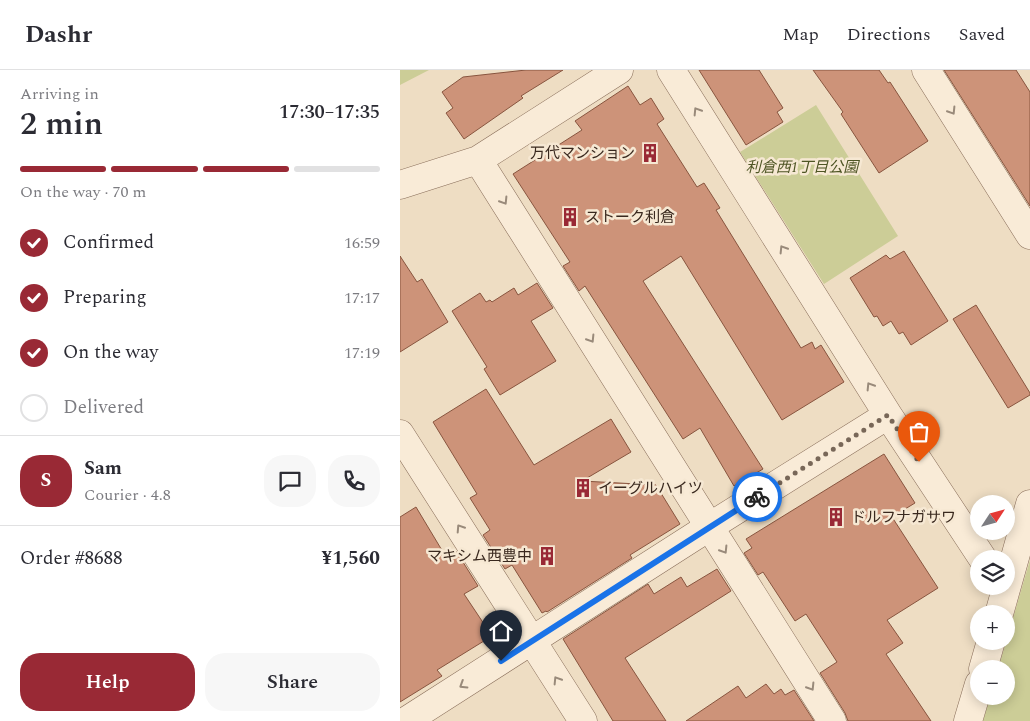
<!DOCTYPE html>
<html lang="en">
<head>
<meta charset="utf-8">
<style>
	body { margin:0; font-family:Spectral,"Noto Sans JP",serif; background:#f7f7f7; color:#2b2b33; height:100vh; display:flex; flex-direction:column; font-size:19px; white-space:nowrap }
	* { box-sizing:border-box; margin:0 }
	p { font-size:16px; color:#7c7c81 }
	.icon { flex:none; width:28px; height:28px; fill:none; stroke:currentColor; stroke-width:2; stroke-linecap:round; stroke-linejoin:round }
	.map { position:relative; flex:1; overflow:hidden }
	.sheet { display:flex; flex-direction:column; background:#fff; width:400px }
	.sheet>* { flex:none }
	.needle { width:32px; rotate:54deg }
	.fabs { position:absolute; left:570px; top:425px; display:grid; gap:10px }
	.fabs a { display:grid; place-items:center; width:45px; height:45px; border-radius:50%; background:#fff; box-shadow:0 2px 12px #0003; font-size:25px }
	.pin { position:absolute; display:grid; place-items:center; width:42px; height:42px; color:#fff; margin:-51px -21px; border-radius:50% 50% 50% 0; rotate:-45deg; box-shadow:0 0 5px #0007 }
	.pin .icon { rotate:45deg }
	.courier { position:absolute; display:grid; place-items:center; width:50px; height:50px; margin:-25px; border:4px solid #1a73e8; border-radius:50%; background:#fff; color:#222; box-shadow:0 1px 6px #0007 }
	.head em { font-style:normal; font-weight:600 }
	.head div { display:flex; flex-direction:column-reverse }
	.head { display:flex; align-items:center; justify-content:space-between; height:85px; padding:0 20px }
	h1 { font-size:32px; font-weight:600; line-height:38px }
	.bar { display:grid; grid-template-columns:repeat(4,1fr); gap:8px 5px; align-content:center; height:60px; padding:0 20px }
	.bar i { height:6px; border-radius:4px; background:#e1e1e2 }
	.bar .on { background:#992935 }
	.bar p { grid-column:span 4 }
	.line { display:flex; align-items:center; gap:12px; padding:0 20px; border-top:1px solid #e1e1e2 }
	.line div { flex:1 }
	.round { display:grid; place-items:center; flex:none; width:52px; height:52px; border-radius:20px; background:#f7f7f7 }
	ol { padding:0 20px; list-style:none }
	li { display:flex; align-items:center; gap:15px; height:55px }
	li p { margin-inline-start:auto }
	li .icon { padding:5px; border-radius:50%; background:#992935; color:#fff; stroke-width:4 }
	li:last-child { color:#7c7c81 }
	li i { width:28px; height:28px; border:2px solid #e1e1e2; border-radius:50% }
	.primary-button { display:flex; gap:10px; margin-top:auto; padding:10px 20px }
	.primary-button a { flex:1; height:58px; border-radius:20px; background:#992935; color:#fff; font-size:20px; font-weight:600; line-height:58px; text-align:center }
	.primary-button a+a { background:#f7f7f7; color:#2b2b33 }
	header { display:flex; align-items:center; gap:30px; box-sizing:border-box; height:70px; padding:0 25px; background:#fff; border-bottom:1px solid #e1e1e2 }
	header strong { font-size:24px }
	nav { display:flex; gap:28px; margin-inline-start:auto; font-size:18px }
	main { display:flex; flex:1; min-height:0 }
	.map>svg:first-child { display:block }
</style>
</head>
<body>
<header>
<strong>Dashr</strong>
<nav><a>Map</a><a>Directions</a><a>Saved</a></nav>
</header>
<main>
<section class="sheet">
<div class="head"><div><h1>2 min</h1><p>Arriving in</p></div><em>17:30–17:35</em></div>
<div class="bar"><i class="on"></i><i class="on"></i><i class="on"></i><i></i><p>On the way · 70 m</p></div>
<ol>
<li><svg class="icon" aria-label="check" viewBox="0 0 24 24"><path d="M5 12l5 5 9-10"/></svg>Confirmed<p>16:59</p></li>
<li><svg class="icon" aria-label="check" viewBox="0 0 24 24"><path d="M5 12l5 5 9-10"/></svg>Preparing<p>17:17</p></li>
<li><svg class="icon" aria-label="check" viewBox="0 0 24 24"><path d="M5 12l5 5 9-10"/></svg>On the way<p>17:19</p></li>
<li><i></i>Delivered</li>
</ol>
<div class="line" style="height:90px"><b class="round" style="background:#992935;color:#fff">S</b><div><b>Sam</b><p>Courier · 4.8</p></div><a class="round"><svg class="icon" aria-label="chat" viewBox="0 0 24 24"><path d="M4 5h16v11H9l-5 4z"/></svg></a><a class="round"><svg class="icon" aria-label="phone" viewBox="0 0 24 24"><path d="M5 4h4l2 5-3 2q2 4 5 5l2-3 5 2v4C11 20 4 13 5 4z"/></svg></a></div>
<div class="line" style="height:65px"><div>Order #8688</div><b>¥1,560</b></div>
<div class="primary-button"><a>Help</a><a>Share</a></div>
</section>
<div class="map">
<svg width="630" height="651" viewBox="0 0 630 651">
	<rect width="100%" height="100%" fill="#eeddc3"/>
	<path fill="#cccd97" d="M0,0H29L0,15Z
		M416,35L498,166L424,214L340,82Z
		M630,490V651H583L590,626H606V599H598Z"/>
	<path fill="#cd9379" stroke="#88553f" d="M126,0H163L121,26L123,28L64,69L46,43L53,38L42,22L63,7Z
		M299,0H359L383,38L377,42L383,52L346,75Z
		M413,0H479L488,13L490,12L528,71L479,103L441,44L443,42Z
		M544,0H616L630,22V136Z
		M228,16L240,35L251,28L264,49L257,54L297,117L304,113L320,138L316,140L401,278L412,272L415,279L421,275L444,312L382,350L281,186L243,211L363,399L334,416L300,358L283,369L185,216L179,221L163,196L170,192L113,104L182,60L175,51Z
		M504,181L548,251L511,275L503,262L499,264L491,251L483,256L477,246L474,247L450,208L486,185L490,189Z
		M0,186L17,212L22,209L48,252L0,282Z
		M137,213L153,238L131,251L156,291L100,325L84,299L87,297L52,241L80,223L86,232L90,230L92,232L114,218L118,225Z
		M576,235L630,323V325L608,338L553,249Z
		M86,319L134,395L211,349L231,382L182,411L256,415L280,454L230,485L232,488L147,542L146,541L142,543L112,495L105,499L83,465L90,460L70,428L77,424L33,352Z
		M484,384L515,433L492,447L538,518L487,550L503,573L486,584L531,651H448L445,643L420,603L437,592L406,544L395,551L363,502L358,505L344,483L352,478L346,469Z
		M16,437L46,487L56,481L78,516L64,524L92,566L37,600L42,606L0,632V447Z
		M317,499L331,521L225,588L266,651H213L163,569L248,514L254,524L281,507L287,517Z
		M366,614L374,624L381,619L385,625L394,620L414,651H286L338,616L346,628Z"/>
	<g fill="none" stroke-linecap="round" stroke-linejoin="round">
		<g stroke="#896e5a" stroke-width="29">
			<path id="street" d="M271,0L488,345L583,489
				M526,0L630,165
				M78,90L432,651
				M0,115L78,90L219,0
				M0,364L183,651
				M599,544L630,434
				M583,599L591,571
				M6,651L309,457L488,345
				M568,651L579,614"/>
		</g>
		<use href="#street" stroke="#f9ebd7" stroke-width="28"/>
	</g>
	<defs><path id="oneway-chevron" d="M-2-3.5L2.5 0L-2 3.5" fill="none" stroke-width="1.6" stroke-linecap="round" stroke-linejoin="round" transform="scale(1.25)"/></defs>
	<g stroke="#998a7a">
		<use href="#oneway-chevron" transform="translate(297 41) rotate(-122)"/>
		<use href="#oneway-chevron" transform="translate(552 41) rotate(58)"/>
		<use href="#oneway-chevron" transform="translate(104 131) rotate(58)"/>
		<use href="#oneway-chevron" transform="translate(383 179) rotate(-122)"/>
		<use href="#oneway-chevron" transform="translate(191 269) rotate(58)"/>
		<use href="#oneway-chevron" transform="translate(470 316) rotate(-122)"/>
		<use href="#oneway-chevron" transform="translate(60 458) rotate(-123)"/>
		<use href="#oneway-chevron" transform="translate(324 480) rotate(58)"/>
		<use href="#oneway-chevron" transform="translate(157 610) rotate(-122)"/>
		<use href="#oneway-chevron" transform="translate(63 615) rotate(148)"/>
		<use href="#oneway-chevron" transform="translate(411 617) rotate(58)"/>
	</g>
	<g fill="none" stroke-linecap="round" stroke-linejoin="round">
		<path stroke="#786758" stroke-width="5" stroke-dasharray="0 9" d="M357,427L488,345L519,392"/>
		<path stroke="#1a73e8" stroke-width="6" d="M101,591L357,427"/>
	</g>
	<defs>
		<g id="building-bare" transform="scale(1.5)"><path d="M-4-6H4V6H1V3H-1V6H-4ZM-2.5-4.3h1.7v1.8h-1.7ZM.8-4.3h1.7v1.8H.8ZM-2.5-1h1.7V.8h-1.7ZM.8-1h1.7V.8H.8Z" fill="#992935" stroke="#f6e8d3" stroke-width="2.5" paint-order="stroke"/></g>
	</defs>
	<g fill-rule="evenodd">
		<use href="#building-bare" x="250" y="83"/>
		<use href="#building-bare" x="170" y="147"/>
		<use href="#building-bare" x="183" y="418"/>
		<use href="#building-bare" x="436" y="447"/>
		<use href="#building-bare" x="147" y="486"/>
	</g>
	<g text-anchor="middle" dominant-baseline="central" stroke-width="5" stroke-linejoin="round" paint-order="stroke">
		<g font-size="15" fill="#39281e" stroke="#f6e8d3" text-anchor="start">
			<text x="235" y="83" text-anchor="end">万代マンション</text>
			<text x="185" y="147">ストーク利倉</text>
			<text x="198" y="418">イーグルハイツ</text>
			<text x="451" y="447">ドルフナガサワ</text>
			<text x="132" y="486" text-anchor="end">マキシム西豊中</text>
		</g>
		<g font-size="15" font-style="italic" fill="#4e5524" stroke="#f6e8d3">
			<text x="402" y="97">利倉西1丁目公園</text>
		</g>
	</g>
</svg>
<div class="fabs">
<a><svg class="needle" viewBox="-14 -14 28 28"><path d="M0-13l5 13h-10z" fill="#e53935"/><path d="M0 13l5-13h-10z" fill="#7c7c81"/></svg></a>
<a><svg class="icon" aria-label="layers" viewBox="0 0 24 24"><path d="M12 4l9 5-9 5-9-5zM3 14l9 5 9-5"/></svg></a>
<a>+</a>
<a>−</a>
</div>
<div class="pin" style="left:519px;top:392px;background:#ea580c"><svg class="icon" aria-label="bag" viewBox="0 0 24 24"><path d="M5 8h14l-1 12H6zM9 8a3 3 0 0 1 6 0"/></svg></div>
<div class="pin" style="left:101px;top:591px;background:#1f2937"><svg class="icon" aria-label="home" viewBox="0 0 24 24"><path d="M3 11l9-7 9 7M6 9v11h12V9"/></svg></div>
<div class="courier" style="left:357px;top:427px"><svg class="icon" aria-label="bike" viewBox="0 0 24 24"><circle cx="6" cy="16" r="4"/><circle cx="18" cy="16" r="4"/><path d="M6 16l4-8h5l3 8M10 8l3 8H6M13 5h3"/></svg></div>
</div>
</main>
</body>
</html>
